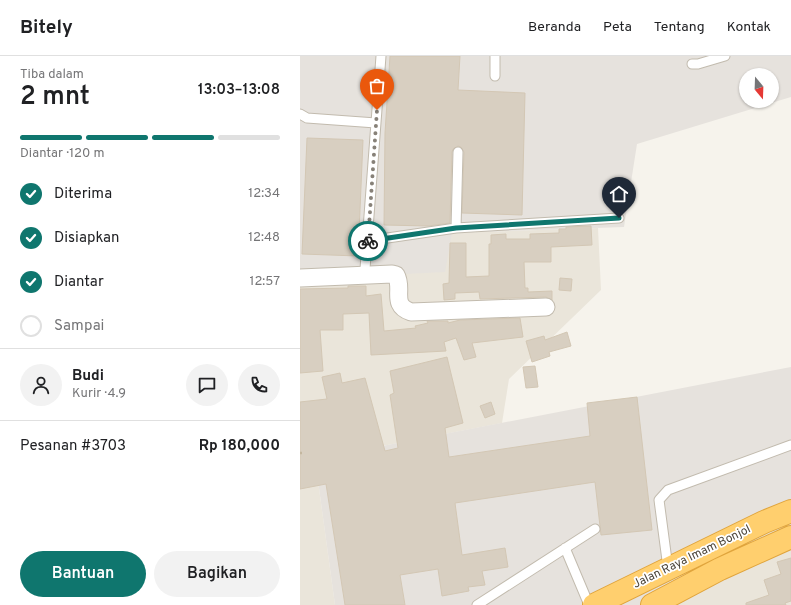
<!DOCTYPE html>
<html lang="id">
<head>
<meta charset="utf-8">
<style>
	body { margin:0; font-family:Overpass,sans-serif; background:#f2f2f2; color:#202124; height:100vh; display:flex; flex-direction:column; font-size:15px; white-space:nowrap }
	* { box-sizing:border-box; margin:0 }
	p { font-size:13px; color:#757577 }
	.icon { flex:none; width:22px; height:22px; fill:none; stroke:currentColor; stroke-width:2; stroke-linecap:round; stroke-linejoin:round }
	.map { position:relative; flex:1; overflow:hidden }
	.side { display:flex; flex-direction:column; background:#fff; width:300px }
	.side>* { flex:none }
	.needle { width:26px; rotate:161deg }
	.controls { position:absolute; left:439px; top:12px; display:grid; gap:8px }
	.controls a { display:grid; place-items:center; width:40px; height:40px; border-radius:50%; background:#fff; box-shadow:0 1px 3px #0004; font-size:20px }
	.pin { position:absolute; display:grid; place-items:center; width:34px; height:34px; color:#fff; margin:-41px -17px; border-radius:50% 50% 50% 0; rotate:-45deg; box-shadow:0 0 4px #0007 }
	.pin .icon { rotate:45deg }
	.courier { position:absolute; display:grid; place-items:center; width:40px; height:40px; margin:-20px; border:3px solid #0f766e; border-radius:50%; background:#fff; color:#222; box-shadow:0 1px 5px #0007 }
	.overview em { font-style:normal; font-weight:600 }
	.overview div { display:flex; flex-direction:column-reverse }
	.overview { display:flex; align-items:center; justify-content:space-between; height:68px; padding:0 20px }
	h1 { font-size:26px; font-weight:600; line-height:30px }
	.bar { display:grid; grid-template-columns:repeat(4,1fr); gap:6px 4px; align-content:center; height:48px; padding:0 20px }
	.bar i { height:5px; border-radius:3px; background:#e0e0e0 }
	.bar .selected { background:#0f766e }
	.bar p { grid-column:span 4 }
	.line { display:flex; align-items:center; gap:10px; padding:0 20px; border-top:1px solid #e0e0e0 }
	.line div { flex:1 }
	.round { display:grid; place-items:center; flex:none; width:42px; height:42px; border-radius:21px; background:#f2f2f2 }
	ol { padding:0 20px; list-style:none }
	li { display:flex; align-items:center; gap:12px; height:44px }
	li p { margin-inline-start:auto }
	li .icon { padding:4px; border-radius:50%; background:#0f766e; color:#fff; stroke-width:4 }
	li:last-child { color:#757577 }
	li i { width:22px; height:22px; border:2px solid #e0e0e0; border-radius:50% }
	.cta { display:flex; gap:8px; margin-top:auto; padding:8px 20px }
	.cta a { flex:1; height:46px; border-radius:24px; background:#0f766e; color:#fff; font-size:16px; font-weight:600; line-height:46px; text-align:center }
	.cta a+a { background:#f2f2f2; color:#202124 }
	header { display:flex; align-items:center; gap:24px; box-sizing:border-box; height:56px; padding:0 20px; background:#fff; border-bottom:1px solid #e0e0e0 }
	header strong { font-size:19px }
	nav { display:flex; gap:22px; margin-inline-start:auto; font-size:14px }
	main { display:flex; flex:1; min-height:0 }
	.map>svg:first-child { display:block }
</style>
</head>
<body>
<header>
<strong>Bitely</strong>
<nav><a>Beranda</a><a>Peta</a><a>Tentang</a><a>Kontak</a></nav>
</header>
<main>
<section class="side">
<div class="overview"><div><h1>2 mnt</h1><p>Tiba dalam</p></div><em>13:03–13:08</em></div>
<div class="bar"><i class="selected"></i><i class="selected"></i><i class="selected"></i><i></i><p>Diantar · 120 m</p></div>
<ol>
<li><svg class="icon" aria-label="check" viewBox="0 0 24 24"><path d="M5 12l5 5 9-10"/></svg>Diterima<p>12:34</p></li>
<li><svg class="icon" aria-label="check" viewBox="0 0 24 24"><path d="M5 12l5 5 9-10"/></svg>Disiapkan<p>12:48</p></li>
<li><svg class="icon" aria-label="check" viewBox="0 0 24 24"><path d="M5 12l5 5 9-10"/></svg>Diantar<p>12:57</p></li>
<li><i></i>Sampai</li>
</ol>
<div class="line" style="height:72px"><a class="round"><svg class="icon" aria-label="person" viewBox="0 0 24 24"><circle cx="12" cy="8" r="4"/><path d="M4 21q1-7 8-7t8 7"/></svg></a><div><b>Budi</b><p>Kurir · 4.9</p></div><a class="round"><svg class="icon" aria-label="chat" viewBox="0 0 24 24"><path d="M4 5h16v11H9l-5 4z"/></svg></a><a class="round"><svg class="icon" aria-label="phone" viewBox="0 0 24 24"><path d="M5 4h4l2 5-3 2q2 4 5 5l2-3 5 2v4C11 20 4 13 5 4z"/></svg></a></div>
<div class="line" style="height:52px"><div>Pesanan #3703</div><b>Rp 180,000</b></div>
<div class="cta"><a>Bantuan</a><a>Bagikan</a></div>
</section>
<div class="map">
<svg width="491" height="549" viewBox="0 0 491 549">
	<rect width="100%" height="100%" fill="#f6f3ec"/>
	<path fill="#eae5da" d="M298,172L301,234L209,323L202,367L15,403L35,549H0V223L152,177Z
		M491,461V549H376L365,523Z"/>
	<path fill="#e6e2dd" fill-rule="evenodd" d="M0,0H491V41L337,88L324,171L152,177L145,216L0,223ZM446,19H472V45H446Z
		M491,311V461L365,523L376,549H35L15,403Z"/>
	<path fill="#d8cfc1" stroke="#d3c7b4" d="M90,0H160L158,34L225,37L222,159L162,157L164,96L161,91L158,90L153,93L152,96L150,167L128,170L84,169L85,77Z
		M7,82L63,84L58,200L2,198Z
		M291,170L292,189L251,191V206H224L225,232H228V236L252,235V244L246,241L180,243L179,236L155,237V243L144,244L143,228L149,227L150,187H166V221L189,220V188H191V179L206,178V183H230V178L259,177V173H266V171Z
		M260,222L272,223L271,235L259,234Z
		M48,230H66V240L81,238L84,275L116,272L115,270L128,267L127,265H148V267L160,264L220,262L223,281L172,287L176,301L164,304L156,282L144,286L146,295L71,299L69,257L43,258V274H20L23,315L0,317V233L48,232Z
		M267,276L271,290L249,296L250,300L232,306L226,285L244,280L245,284Z
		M147,301L163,367L145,372L149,401L290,380L287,347L337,341L352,474L301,479L295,426L155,447L162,499L205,492L208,511L182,515L185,529L168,531L169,535L142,540L138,513L100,519L105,549H45L26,428L0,433V346L27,343L22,321L40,317L42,327L65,322L85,395L98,392L90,339L94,337L90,315Z
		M235,310L238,331L226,332L223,311Z
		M191,346L195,358L185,362L180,350Z
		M491,502V545L485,547L486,549H446V547L469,539L464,524L481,518L477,506Z"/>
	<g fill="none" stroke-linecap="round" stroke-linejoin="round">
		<g stroke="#c2bbae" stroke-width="11">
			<path id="lane" d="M392,8H398L425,0
				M195,20V0
				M0,58L7,62L76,67
				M156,172L158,96
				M67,185L156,172L319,162
				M65,213L81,0
				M265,492L289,549
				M368,512L359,444L368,434L491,389
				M177,549L295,473"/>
		</g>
		<g stroke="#c2bbae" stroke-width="19">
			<path id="street" d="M0,222L92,218L96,219C104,233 90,249 111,256L246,251"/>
		</g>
		<g stroke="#e0a43c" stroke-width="24">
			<path id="highway" d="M294,549L464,466L491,455
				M352,549L420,513L491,481"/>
		</g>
		<path stroke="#c4b79f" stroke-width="2.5" stroke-dasharray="2 2" stroke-linecap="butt" d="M0,397H2"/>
		<use href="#lane" stroke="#fff" stroke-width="9"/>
		<use href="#street" stroke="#fff" stroke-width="17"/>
		<use href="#highway" stroke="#ffcf6e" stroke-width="22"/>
	</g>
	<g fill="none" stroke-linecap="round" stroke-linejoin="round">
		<path stroke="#878178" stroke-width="4" stroke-dasharray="0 7.2" d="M68,185L77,54"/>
		<path stroke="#0f766e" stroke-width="5" d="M68,185L156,172L319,162"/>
	</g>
	<g text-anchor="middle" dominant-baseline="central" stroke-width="3.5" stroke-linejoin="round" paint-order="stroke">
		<g font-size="12" fill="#4b4439" stroke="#fff">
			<text transform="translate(392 501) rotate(-26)">Jalan Raya Imam Bonjol</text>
		</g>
	</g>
</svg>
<div class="controls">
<a><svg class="needle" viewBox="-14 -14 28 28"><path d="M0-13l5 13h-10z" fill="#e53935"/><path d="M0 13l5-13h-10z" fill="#757577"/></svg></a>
</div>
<div class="pin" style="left:77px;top:54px;background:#ea580c"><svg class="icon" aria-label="bag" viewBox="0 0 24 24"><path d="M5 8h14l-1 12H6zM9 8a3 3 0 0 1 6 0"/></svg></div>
<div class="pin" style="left:319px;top:162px;background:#1f2937"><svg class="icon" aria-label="home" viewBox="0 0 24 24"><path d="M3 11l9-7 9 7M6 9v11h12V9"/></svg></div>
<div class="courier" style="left:68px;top:185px"><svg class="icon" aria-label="bike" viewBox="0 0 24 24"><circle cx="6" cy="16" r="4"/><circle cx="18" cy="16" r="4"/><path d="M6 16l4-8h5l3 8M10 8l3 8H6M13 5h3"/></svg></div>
</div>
</main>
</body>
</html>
